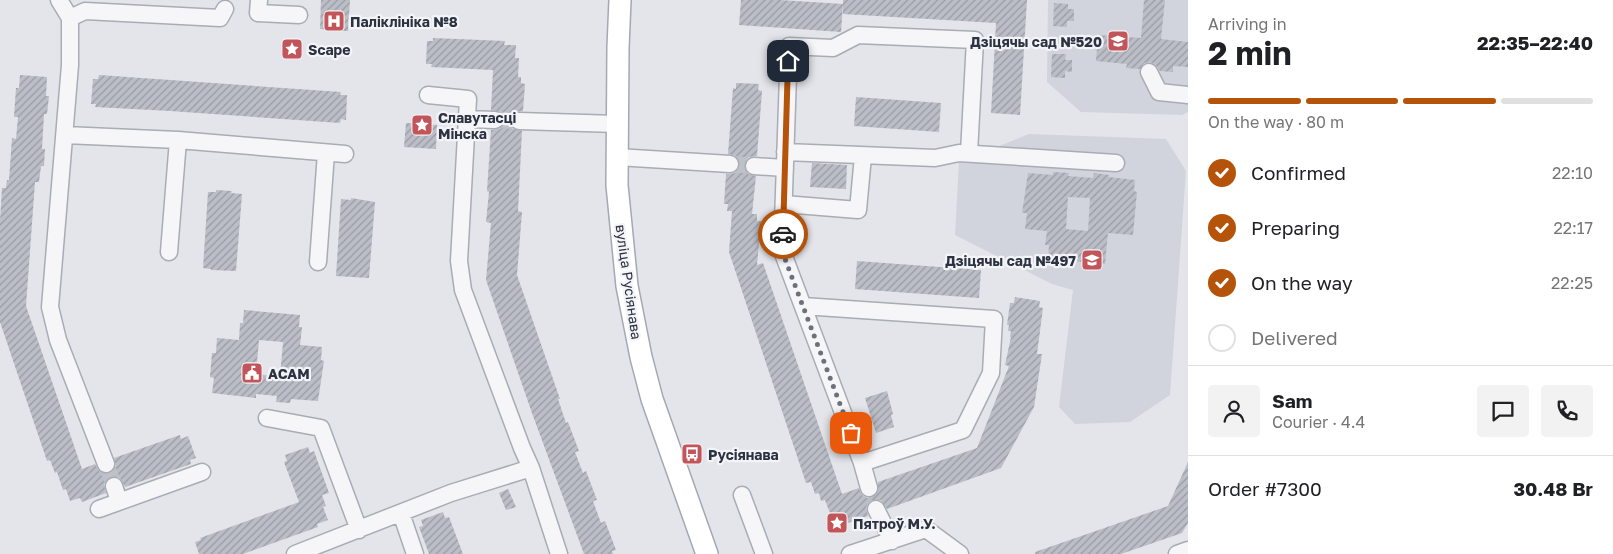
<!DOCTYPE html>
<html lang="en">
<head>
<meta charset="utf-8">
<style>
	body { margin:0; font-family:"Golos Text",sans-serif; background:#f2f2f2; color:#202124; height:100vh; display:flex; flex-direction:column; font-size:19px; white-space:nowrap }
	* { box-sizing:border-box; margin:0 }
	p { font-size:16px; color:#757577 }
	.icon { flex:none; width:28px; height:28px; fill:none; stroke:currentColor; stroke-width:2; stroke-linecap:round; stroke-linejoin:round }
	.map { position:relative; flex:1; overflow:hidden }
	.sheet { display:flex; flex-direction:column; background:#fff; width:425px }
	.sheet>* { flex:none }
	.pin { position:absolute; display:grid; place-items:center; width:42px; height:42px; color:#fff; margin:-21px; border-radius:10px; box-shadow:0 2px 8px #0006 }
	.courier { position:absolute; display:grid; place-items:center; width:50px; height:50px; margin:-25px; border:4px solid #b45309; border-radius:50%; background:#fff; color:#222; box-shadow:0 1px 6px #0007 }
	.summary em { font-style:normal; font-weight:700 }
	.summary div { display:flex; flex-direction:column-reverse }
	.summary { display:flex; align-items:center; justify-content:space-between; height:85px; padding:0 20px }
	h1 { font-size:32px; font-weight:700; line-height:38px }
	.bar { display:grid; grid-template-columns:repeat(4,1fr); gap:8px 5px; align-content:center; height:60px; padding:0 20px }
	.bar i { height:6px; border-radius:4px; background:#e0e0e0 }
	.bar .active { background:#b45309 }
	.bar p { grid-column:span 4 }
	.line { display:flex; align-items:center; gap:12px; padding:0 20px; border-top:1px solid #e0e0e0 }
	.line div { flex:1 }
	.round { display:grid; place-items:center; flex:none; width:52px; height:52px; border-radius:5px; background:#f2f2f2 }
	ol { padding:0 20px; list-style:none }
	li { display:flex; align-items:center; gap:15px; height:55px }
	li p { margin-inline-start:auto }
	li .icon { padding:5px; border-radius:50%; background:#b45309; color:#fff; stroke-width:4 }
	li:last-child { color:#757577 }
	li i { width:28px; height:28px; border:2px solid #e0e0e0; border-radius:50% }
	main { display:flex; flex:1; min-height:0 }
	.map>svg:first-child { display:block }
</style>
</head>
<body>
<main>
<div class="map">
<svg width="1188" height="554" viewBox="0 0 1188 554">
	<defs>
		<pattern id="building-hatch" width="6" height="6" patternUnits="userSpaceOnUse" patternTransform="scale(1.25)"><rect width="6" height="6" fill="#bbbec6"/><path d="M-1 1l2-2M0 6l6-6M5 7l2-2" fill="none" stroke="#989ba2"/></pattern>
	</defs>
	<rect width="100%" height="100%" fill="#e3e5ea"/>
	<path fill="#d1d4dc" d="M1048,0H1188V112L1182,115L1081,112L1047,82Z
		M1029,134L1166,139L1186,171L1170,395L1130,422L1075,424L1059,407L1073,290L1052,284L955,235L959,162Z"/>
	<path fill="url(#building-hatch)" fill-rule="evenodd" d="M321,0H350L348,31L320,29Z
		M741,0H780L843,4L841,32L739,25Z
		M843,0H1027L1020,115L991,113L996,23L843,14Z
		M1144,0H1165L1161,39L1188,42V67L1173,66V72L1160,71L1155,64L1150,62L1144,63L1140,69L1126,68L1127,64L1096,61L1098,35L1141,38Z
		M1054,3L1068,4V9H1074V21H1067V27L1053,26Z
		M433,38L505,41L504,45H516L515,58H519L518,77H521V83L525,84L523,111L514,112L509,120L510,125L513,129L522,131L518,211L522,212L517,275L560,399H558L566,423L568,422L579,451L575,452L583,473L586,471L597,500L593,501L601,523L605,521L616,550L612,551L613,554H584L533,416L486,280L491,223L486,222L489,192L487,191L491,130L500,129L504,125L505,120L501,112L491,110L493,70L431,67L432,64H426L427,41H433Z
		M1052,54H1066L1065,60H1072V72L1065,71V78L1051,77Z
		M20,75L47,77L46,96H49L47,114H44L42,149H45L44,166H41L39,182H35L26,306L82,469L95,464L100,472L109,473L113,471L116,466L114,458L180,435L181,439L188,436L196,458L190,460L191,464L125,487L120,478L116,476L110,477L104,484L106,493L82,502L80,498L70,501L66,489L63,490L57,472L55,473L50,460L47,461L0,322V221L2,188H6L7,180H9L12,138L16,139L18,117H14L16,88H19Z
		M99,75L341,92L340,95H347L346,120L341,119L340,123L170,111L95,107L96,104H91L93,79H98Z
		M736,83L759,84L758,90L762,91L757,156L749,157L745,161L744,166L748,174L756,176L752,214H757V221H761L757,265L763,263L842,494L859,488L862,495L867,498L872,497L878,491V482L977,448L1009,366L1005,365L1011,337H1010L1011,331H1008L1009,325H1007L1010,303H1014L1015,297L1040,301L1039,307L1043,308L1037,354H1042L1034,407L1001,468L887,509L881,500H872L868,503L866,508L868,516L845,524L844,521L834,524L825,500L821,501L819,493L815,494L811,482L806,483L729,252L732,211H727L728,204H724L726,174L735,173L739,169L740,164L736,156L728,154L733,88L736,89Z
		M856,97L941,103L939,132L854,126Z
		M406,123L437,125L436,149L404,147Z
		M812,163L847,165L846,189L810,187Z
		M1053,172L1069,173L1068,176L1093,178L1094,173L1109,175V177L1135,180L1134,191L1137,192L1133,235L1108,233L1105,264L1048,259L1049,245H1045L1047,231L1025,229L1027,213H1022L1028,173L1053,175ZM1068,197L1090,198L1088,231L1066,229Z
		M216,190L232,191L231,193L242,194L236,271L211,270V269L203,268L208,192H216Z
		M351,198L375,202L369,278L336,276L341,199L351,200Z
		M857,261L981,270L979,298L855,289Z
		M244,310L300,315L299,327H302L300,345L322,347L321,360L324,361L318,401L291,399L290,403L276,402L277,396L256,394V398L212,393L214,378L210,377L212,353H216L217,338L239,340L240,323H243ZM259,340L283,342L280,377L256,374Z
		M887,391L893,414L891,415L894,427L876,433L865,398Z
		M308,447L310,453L314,451L329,493L322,495L326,506L323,507L328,520L317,524L318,527L243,554H199L195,542L201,540L200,538L299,502L284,462L287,461L285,455Z
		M1188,462V523L1182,533L1121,554H1035V552L1168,506Z
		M508,489L516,507L506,510L499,493Z
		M443,512L445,518L449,517L463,554H429L419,527L423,526L421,520Z"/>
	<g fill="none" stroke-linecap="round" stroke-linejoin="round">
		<path stroke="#bec1c8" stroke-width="16" stroke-dasharray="16 8" stroke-linecap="butt" d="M495,120L519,121
			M730,164L754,166
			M106,464L114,486"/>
		<g stroke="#a8acb4" stroke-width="19">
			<path id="minor" d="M59,0L70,18V65L50,307L58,340L106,464
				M259,0L258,13L299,15
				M70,18L85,11L220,18L225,9
				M1149,72L1159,92L1188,95
				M428,95L468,99L459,261L463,290L522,448L531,468L559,554
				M467,119L495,120
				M519,121L617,124
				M65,135L178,140L345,154
				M785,152L935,158L959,153L1116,163
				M617,157L730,164
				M754,166L785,168
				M784,204L858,210L863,156
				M169,252L178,140
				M318,262L326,153
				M803,306L994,319L991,373L963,430L862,463
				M267,418L321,428L359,530
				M114,486L119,501
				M869,488L862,463L782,251L789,46L833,48L858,35L975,40L969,153
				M742,495L764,554
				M99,509L202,472
				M876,509L892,541
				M401,513L415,554
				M295,554L451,493L531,468
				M850,554L926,529L960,554
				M1177,554L1188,550"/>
		</g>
		<g stroke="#a4a8b5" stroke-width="24">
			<path id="major" d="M620,0L618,48L617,185L627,286L641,357L652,399L707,554"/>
		</g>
		<use href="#minor" stroke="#f6f6f9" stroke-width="16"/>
		<use href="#major" stroke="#fff" stroke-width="21"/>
	</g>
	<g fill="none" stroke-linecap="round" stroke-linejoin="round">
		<path stroke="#6c717c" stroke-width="5" stroke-dasharray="0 9" d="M783,234L782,251L851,433"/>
		<path stroke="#b45309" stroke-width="6" d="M783,234L788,61"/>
	</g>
	<defs>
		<g id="hospital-square" transform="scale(1.125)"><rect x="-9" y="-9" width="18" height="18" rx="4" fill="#c25559" stroke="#f3f4f7"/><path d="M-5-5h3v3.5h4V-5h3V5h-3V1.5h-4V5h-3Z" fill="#fff"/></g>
		<g id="school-square" transform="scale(1.125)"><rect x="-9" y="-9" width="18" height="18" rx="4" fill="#c25559" stroke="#f3f4f7"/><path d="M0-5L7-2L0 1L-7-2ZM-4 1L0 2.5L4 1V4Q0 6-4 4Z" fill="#fff"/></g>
		<g id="sight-square" transform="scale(1.125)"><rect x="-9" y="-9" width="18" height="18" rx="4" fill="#c25559" stroke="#f3f4f7"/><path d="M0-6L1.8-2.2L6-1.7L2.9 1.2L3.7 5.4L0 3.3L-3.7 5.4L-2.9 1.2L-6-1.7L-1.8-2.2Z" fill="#fff"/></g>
		<g id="civic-square" transform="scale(1.125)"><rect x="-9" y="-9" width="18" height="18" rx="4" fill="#c25559" stroke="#f3f4f7"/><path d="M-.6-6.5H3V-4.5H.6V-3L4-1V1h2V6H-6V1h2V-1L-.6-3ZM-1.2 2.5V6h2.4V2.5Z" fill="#fff"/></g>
		<g id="bus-square" transform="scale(1.125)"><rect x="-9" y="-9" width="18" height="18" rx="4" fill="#c25559" stroke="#f3f4f7"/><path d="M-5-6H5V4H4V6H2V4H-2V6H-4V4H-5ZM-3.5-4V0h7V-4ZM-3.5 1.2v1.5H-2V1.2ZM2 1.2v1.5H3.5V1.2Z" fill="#fff"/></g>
	</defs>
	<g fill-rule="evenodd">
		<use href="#hospital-square" x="334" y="21"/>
		<use href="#school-square" x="1118" y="41"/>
		<use href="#sight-square" x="292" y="49"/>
		<use href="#sight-square" x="422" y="125"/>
		<use href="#school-square" x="1092" y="260"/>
		<use href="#civic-square" x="252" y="373"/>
		<use href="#bus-square" x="692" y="454"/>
		<use href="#sight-square" x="837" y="523"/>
	</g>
	<g text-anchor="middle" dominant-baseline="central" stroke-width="4.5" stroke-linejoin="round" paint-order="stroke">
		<g font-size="14" font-weight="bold" fill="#2c3241" stroke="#f3f4f7" text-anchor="start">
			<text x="350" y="21">Паліклініка №8</text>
			<text x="1102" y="41" text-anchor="end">Дзіцячы сад №520</text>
			<text x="308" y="49">Scape</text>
			<text x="438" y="117">Славутасці<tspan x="438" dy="16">Мінска</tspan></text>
			<text x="1076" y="260" text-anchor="end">Дзіцячы сад №497</text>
			<text x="268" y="373">АСАМ</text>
			<text x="708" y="454">Русіянава</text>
			<text x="853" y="523">Пятроў М.У.</text>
		</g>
		<g font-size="14" fill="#2c3241" stroke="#f3f4f7">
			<text transform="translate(629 282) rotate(82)">вуліца Русіянава</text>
		</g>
	</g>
</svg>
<div class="pin" style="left:851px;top:433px;background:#ea580c"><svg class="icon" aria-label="bag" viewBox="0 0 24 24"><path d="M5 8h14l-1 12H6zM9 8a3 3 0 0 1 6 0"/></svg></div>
<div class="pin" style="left:788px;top:61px;background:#1f2937"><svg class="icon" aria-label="home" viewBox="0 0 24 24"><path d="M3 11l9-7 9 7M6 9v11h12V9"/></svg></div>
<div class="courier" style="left:783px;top:234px"><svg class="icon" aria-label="car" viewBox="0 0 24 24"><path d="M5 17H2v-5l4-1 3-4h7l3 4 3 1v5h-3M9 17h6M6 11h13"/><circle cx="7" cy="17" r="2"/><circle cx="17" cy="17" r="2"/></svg></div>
</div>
<section class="sheet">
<div class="summary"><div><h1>2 min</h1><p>Arriving in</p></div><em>22:35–22:40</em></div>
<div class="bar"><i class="active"></i><i class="active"></i><i class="active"></i><i></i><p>On the way · 80 m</p></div>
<ol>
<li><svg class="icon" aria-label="check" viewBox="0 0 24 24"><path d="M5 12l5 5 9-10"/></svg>Confirmed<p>22:10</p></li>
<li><svg class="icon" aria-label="check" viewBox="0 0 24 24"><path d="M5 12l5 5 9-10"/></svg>Preparing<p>22:17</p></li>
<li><svg class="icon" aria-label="check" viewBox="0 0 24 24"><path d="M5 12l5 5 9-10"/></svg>On the way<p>22:25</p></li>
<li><i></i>Delivered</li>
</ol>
<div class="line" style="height:90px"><a class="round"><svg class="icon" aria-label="person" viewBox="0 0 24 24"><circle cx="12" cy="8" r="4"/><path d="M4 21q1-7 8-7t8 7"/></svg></a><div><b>Sam</b><p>Courier · 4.4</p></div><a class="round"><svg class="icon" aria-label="chat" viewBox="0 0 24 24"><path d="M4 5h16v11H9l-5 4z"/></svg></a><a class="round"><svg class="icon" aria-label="phone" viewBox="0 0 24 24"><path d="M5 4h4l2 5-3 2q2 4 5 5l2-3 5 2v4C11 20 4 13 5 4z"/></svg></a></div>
<div class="line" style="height:65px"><div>Order #7300</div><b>30.48 Br</b></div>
</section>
</main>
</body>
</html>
